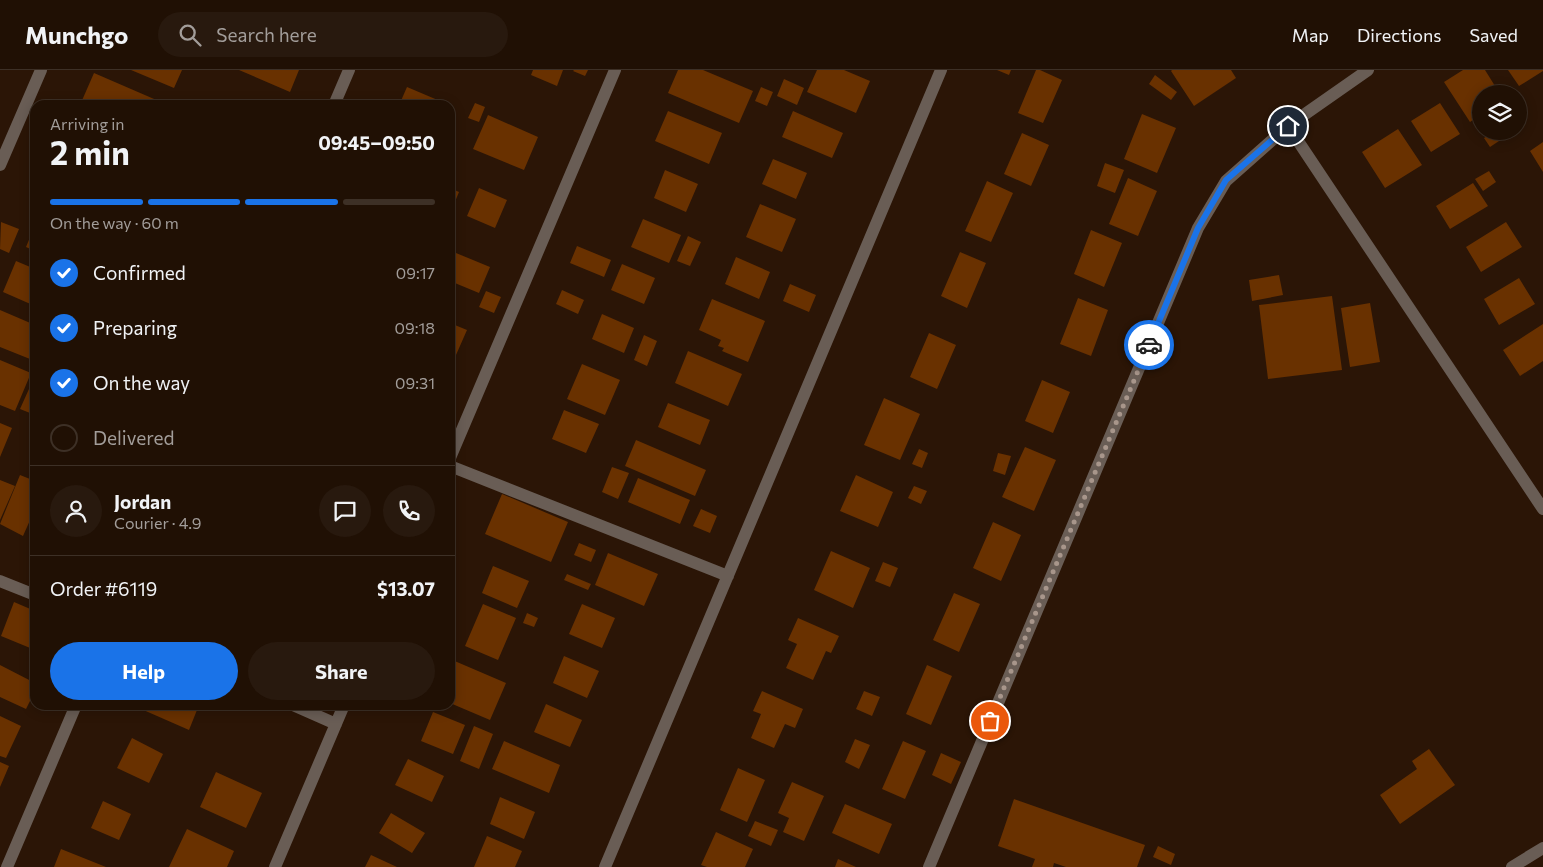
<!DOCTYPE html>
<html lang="en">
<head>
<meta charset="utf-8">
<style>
	body { margin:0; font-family:Commissioner,sans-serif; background:#28190e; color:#f1f3f6; height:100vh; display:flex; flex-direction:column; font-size:19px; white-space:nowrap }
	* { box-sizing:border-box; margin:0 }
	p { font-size:16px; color:#a29d9a }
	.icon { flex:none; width:28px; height:28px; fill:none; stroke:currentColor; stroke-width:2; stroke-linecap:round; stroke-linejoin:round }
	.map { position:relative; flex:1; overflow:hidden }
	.panel { position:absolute; left:30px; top:30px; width:425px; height:610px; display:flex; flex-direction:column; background:#201004; border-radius:15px; box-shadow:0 2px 12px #0003,0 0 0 1px #3d3026 }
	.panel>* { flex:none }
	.buttons { position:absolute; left:1472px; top:15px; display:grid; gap:10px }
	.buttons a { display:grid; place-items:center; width:55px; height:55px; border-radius:50%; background:#201004; box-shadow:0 2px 12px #0003,0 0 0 1px #3d3026; font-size:25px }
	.pin { position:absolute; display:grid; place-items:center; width:42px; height:42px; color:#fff; margin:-21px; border:2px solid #fff; border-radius:50%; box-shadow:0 1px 5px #0007 }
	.courier { position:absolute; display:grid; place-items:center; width:50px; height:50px; margin:-25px; border:4px solid #1a73e8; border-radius:50%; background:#fff; color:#222; box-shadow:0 1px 6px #0007 }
	.overview em { font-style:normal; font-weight:700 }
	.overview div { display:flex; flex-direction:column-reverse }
	.overview { display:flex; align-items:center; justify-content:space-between; height:85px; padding:0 20px }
	h1 { font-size:32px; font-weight:700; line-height:38px }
	.bar { display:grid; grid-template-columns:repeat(4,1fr); gap:8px 5px; align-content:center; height:60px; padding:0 20px }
	.bar i { height:6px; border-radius:4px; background:#3d3026 }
	.bar .active { background:#1a73e8 }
	.bar p { grid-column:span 4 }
	.line { display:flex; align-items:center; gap:12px; padding:0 20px; border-top:1px solid #3d3026 }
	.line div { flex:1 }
	.round { display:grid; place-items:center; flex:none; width:52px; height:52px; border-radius:26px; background:#28190e }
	ol { padding:0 20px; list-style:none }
	li { display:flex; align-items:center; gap:15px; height:55px }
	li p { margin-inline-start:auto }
	li .icon { padding:5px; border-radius:50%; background:#1a73e8; color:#fff; stroke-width:4 }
	li:last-child { color:#a29d9a }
	li i { width:28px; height:28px; border:2px solid #3d3026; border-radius:50% }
	.button { display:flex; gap:10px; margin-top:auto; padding:10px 20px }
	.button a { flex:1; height:58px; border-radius:30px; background:#1a73e8; color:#fff; font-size:20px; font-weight:700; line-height:58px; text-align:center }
	.button a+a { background:#28190e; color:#f1f3f6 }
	header { display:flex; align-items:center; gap:30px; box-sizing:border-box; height:70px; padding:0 25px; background:#201004; border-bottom:1px solid #3d3026 }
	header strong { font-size:24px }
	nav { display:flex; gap:28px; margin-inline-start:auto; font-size:18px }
	.search { width:350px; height:45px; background:#28190e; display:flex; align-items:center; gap:12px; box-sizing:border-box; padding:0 18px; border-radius:28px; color:#a29d9a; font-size:19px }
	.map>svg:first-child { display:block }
</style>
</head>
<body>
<header>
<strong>Munchgo</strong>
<div class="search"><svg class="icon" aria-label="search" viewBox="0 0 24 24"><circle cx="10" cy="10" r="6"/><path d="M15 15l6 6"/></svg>Search here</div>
<nav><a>Map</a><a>Directions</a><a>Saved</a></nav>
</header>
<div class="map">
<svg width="1543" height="797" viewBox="0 0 1543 797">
	<rect width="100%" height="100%" fill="#2b1506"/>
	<path fill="#693100" d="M131,0H182L174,18Z
		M239,0H299L290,22Z
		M533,0H563L557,16L531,5Z
		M574,0H588L585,6L573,1Z
		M678,0H703L753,21L739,53L668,23Z
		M817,0H844L870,11L856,43L807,22Z
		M997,0H1011L1009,5Z
		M1036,0H1040L1062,10L1043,53L1018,43Z
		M1172,0H1231L1236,8L1194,36L1171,1Z
		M1463,0H1485L1500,24H1481V44L1470,52L1444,12Z
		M1508,0H1543V1L1519,16Z
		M94,3L161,32L160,35H80Z
		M1155,5L1177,22L1171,30L1149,14Z
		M784,9L804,18L797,35L777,26Z
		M407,17L440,31L439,35H404L400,33Z
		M761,17L773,22L767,36L755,31Z
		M475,33L485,37L479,52L468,48Z
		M1440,33L1460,64L1431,82L1411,51Z
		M668,41L722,63L709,94L655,71Z
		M793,41L843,63L832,88L782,67Z
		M1142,44L1176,58L1157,103L1124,89Z
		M1519,44L1525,55L1519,59Z
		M488,45L538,67L524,100L473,79Z
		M1398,59L1422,95L1385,118L1362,82Z
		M1495,61H1514L1490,77L1484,68Z
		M1022,63L1049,75L1031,116L1004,104Z
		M1543,72V102L1530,81Z
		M773,89L807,103L796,129L762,114Z
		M1105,93L1124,100L1115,123L1097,116Z
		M665,100L698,114L686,142L654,128Z
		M1489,101L1496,112L1483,121L1475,109Z
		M1128,108L1157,121L1138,166L1109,154Z
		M987,111L1013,123L991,172L965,161Z
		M1473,113L1488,136L1450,159L1436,136Z
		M450,118L459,122L452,139L450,138Z
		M479,118L507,130L495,158L467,146Z
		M760,134L796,149L782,182L746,167Z
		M643,149L681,165L669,193L631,177Z
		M1,152L19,159L9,183L0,179Z
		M1506,152L1522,177L1481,202L1466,177Z
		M35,155V181L26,177Z
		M1091,160L1122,173L1104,217L1074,204Z
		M688,166L701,172L690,196L677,191Z
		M577,176L611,190L604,207L570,193Z
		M960,182L986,193L967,238L941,226Z
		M456,183L490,197L479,223L450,211V198Z
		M736,187L770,202L759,229L725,214Z
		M16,191L35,199V236L3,222Z
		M622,194L655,208L644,234L611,220Z
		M1279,205L1283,225L1252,231L1249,210Z
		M1519,208L1535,234L1499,255L1484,229Z
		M790,214L816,225L809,242L783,231Z
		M562,220L584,230L578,244L556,234Z
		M486,221L501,227L494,243L479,237Z
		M1332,226L1342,300L1268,309L1259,235Z
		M1078,228L1108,240L1091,286L1060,274Z
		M712,229L765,251L748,292L722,281L724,278L718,276L721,270L699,260Z
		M1370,233L1380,292L1350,297L1341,238Z
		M0,240L35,255V291L0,277Z
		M602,244L634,258L624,283L592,269Z
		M450,253L467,260L456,285L450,283Z
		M1543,254V291L1520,306L1503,280Z
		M929,263L956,275L937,319L910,307Z
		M644,265L657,271L647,296L634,290Z
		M688,281L742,304L728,336L675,313Z
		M0,290L31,303L15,341L0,335Z
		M582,294L620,310L605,345L567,329Z
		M33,310L35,311V345L20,339Z
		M1042,310L1070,322L1053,363L1025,351Z
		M884,328L920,344L900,390L864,375Z
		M668,333L710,350L700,375L658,357Z
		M564,340L599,354L586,383L552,369Z
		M0,353L12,358L0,387Z
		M636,370L706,400L695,426L625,396Z
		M1025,377L1056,390L1034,441L1002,427Z
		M919,379L928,383L922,398L912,394Z
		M998,383L1011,386L1005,405L993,401Z
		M612,397L629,403L618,429L602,422Z
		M20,405L35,411V439L23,466L0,454Z
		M856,405L893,422L878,457L840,441Z
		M638,408L690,430L680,454L628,432Z
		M0,410L15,416L0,450Z
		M914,416L927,421L921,434L908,428Z
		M502,424L568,452L551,492L485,464Z
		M701,439L717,446L710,463L693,456Z
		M993,452L1021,465L1001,511L973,498Z
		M35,459V475L29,473Z
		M579,473L596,480L591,492L574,485Z
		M831,481L870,498L853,538L814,520Z
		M608,483L658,504L644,536L595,515Z
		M883,492L898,498L890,517L875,511Z
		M493,496L529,511L517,538L482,523Z
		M567,504L591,514L588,520L564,510Z
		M954,523L980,534L959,582L933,570Z
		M14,532L35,541V580L1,566Z
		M483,534L516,548L498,590L465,576Z
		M582,534L615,548L602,578L569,564Z
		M527,543L538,548L534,557L523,553Z
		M798,548L839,566L831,583L826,581L813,610L786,598L797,574L788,570Z
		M564,586L599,601L587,628L553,613Z
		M450,589L506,613L490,650L450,633Z
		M0,595L35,613V621L26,639L0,627Z
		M927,595L952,606L931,655L906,644Z
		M762,621L803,639L795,658L785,654L774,678L751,668L761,644L753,641Z
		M864,621L880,627L872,646L856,639Z
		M546,634L582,650L570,677L534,662Z
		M132,635H199L189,660Z
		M433,642L465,655L453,684L421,671Z
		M0,646L21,656L6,688L0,686Z
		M474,656L493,664L479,699L460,691Z
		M132,668L163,684L149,713L117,698Z
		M855,669L870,675L859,699L845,692Z
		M504,671L560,695L549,723L492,699Z
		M903,671L926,681L905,729L882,719Z
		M1429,679L1455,715L1400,754L1380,725L1417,699L1412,691Z
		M941,683L961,692L951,714L932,705Z
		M408,689L444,706L432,732L395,715Z
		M0,692L9,696L0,717Z
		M738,698L765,710L747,752L720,740Z
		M216,702L262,723L246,758L200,737Z
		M792,712L824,726L804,771L783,762L789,748L778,743Z
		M500,727L535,742L524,769L490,754Z
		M1014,729L1145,775L1137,797H1066L1054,793L1053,797H1032L1035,789L998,776Z
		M103,731L131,744L119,770L91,758Z
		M845,734L892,754L879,784L832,763Z
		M391,743L425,763L412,783L379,763Z
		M755,751L778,760L771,776L748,766Z
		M187,759L234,781L227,797H169Z
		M716,762L753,779L745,797H707L701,795Z
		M487,766L522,781L515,797H474Z
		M1158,776L1175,784L1171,795L1153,787Z
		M61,779L106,797H54Z
		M371,785L397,797H365Z
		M838,789L856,797H835Z"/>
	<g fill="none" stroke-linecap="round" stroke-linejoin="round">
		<path stroke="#695d55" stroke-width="12" d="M334,35L349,0
			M1288,56L1543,439
			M0,95L41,0
			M450,388L615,0
			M450,396L728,506
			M0,511L35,525
			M293,635L336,654
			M7,797L76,635
			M275,797L344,635
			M605,797L941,0
			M929,797L1198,158L1226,111L1288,56L1368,0
			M1512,797L1543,778"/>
	</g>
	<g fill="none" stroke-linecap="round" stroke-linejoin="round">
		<path stroke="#a8968b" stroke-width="5" stroke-dasharray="0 9" d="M990,651L1149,275"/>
		<path stroke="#1a73e8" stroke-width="6" d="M1149,275L1198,158L1226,110L1288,56"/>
	</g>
</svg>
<div class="buttons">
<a><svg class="icon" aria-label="layers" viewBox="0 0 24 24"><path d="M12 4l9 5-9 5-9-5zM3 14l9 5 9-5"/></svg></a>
</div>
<div class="pin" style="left:990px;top:651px;background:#ea580c"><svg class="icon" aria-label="bag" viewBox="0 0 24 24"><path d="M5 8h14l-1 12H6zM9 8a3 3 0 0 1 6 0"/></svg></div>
<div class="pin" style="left:1288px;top:56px;background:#1f2937"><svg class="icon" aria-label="home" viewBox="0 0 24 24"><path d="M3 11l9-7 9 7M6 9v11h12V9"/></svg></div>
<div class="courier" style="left:1149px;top:275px"><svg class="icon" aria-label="car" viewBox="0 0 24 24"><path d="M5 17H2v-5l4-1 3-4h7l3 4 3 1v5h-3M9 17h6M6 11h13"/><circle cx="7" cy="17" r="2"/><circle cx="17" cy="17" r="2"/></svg></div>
<section class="panel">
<div class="overview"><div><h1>2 min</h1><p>Arriving in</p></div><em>09:45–09:50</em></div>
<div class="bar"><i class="active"></i><i class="active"></i><i class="active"></i><i></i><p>On the way · 60 m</p></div>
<ol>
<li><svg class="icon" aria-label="check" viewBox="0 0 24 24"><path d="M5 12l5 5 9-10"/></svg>Confirmed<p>09:17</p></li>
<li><svg class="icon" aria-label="check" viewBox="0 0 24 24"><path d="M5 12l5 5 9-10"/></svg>Preparing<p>09:18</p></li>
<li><svg class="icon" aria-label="check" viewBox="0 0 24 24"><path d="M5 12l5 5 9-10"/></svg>On the way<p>09:31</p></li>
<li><i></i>Delivered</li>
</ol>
<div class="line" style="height:90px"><a class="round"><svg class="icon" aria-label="person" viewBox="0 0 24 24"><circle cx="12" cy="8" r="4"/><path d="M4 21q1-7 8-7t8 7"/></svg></a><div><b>Jordan</b><p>Courier · 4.9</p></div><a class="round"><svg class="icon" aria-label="chat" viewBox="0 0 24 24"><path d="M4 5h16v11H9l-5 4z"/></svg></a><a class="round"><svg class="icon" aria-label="phone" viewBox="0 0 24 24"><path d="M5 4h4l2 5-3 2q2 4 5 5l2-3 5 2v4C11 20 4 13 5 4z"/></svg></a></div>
<div class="line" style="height:65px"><div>Order #6119</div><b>$13.07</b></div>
<div class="button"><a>Help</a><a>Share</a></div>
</section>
</div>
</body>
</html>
